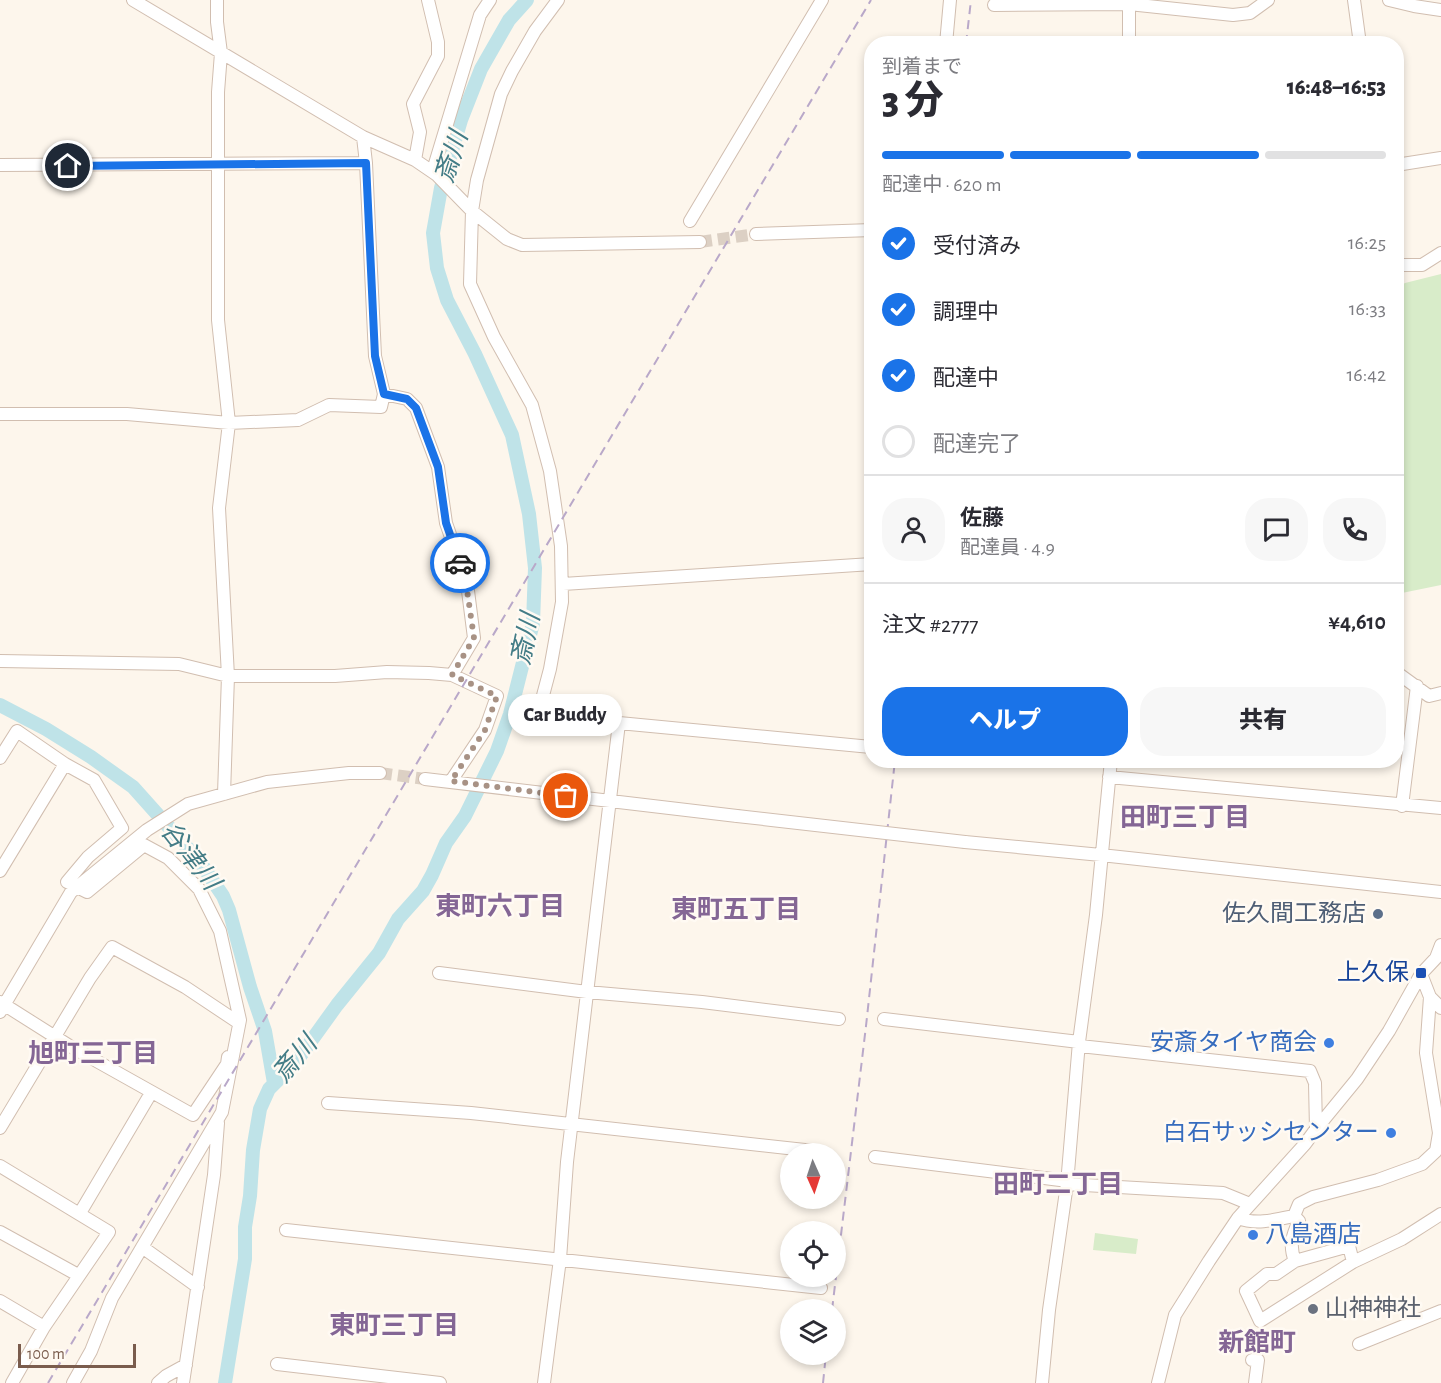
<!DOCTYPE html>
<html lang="ja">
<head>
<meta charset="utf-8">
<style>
	body { margin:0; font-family:"Alegreya Sans","Noto Sans JP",sans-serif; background:#f7f7f7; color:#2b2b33; height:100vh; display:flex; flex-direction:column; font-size:22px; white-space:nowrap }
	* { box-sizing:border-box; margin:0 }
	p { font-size:20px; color:#7c7c81 }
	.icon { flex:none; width:33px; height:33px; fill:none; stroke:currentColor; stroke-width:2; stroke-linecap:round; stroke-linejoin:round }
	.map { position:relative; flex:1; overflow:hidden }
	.sheet { position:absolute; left:864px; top:36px; width:540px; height:732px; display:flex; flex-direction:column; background:#fff; border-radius:24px; box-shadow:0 3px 9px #0003 }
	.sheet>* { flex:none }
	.needle { width:39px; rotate:177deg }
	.tools { position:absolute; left:780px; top:1143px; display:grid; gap:12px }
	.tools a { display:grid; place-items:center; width:66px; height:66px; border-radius:50%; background:#fff; box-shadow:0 3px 9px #0003; font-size:30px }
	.scale { position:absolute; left:18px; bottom:15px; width:118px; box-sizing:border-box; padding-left:6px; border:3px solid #7a5c4d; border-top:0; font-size:16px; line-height:21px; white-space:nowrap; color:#7a5c4d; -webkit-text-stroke:4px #fffaf3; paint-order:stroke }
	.pin { position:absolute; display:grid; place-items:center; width:51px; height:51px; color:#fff; margin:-26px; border:3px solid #fff; border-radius:50%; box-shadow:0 2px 6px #0007 }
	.courier { position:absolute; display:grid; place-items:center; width:60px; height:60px; margin:-30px; border:4px solid #1a73e8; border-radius:50%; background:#fff; color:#222; box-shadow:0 2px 8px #0007 }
	.bubble { position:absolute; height:42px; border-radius:21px; background:#fff; box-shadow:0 3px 9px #0003; font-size:20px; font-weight:800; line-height:42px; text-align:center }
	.headline em { font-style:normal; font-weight:800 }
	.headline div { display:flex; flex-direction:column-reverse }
	.headline { display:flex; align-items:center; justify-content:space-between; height:102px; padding:0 18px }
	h1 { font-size:39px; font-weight:800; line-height:45px }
	.bar { display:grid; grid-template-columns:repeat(4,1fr); gap:9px 6px; align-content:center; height:72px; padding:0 18px }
	.bar i { height:8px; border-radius:4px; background:#e1e1e2 }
	.bar .on { background:#1a73e8 }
	.bar p { grid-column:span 4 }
	.line { display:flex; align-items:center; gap:15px; padding:0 18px; border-top:2px solid #e1e1e2 }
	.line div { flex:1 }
	.round { display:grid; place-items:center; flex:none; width:63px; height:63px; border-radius:24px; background:#f7f7f7 }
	ol { padding:0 18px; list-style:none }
	li { display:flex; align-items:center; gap:18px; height:66px }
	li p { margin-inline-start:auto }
	li .icon { padding:6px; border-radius:50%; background:#1a73e8; color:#fff; stroke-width:4 }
	li:last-child { color:#7c7c81 }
	li i { width:33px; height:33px; border:3px solid #e1e1e2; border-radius:50% }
	.action { display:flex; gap:12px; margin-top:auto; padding:12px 18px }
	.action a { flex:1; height:69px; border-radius:24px; background:#1a73e8; color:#fff; font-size:24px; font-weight:800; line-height:69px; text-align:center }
	.action a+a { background:#f7f7f7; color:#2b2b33 }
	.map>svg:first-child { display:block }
</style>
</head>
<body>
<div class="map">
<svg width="1441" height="1383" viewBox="0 0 1441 1383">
	<rect width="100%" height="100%" fill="#fdf6ec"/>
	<path fill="#d8ecc9" d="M1441,274V585L1397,594V288L1405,283Z
		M1095,1233L1138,1239L1136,1254L1093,1250Z"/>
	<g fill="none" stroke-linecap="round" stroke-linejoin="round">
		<path stroke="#bfe3e8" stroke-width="14" d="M0,705L46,729L91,757L133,787L200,862L223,896L229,910L250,987L265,1031L274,1083
			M225,1383L245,1259V1227L250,1196L253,1150L260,1109L269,1089L296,1062L337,1005L379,953L398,919L423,891L432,875L446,843L465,816L497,751L510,714L533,623L535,568L529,514L512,435L475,354L447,300L437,268L433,233L441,188L461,120L481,69L509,20L527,0"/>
		<path stroke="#dcd0c4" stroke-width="12" stroke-dasharray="12 6" stroke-linecap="butt" d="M700,242L756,234
			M380,773L425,779"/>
		<g stroke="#d1beb0" stroke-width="14">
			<path id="minor" d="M133,0L363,137L415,160L437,175L472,211L507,239L522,245L700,242
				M217,0V22L221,53L218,92V320L229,423L219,508L228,676L224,794
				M558,0L535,31L512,71L501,94L477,180L472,211L470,284L494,337L532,405L550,471L561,546L562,602L550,669L541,703L619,723L871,747
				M1129,0V44
				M1354,0L1360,44
				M1389,0L1414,6L1441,10
				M994,5L1129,4L1233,15L1250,13L1268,0
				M946,44L950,0
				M415,160L420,132L413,104L438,56V42L428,0
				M0,165L366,163
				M1396,165L1441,158
				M437,175L434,167L480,15L490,0
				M690,221L822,0
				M756,234L872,230
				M1396,265H1422L1441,253
				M384,394L407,399L416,408L438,467L446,523L467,583L474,638L452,675
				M0,414H127L229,423L298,420L329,405L381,407L384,394L375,356L366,163L363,137
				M563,584L872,564
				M0,661L179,664L228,676H335L387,672L429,673L452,675L497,696L485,730L451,781
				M1396,672L1429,696L1441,693
				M0,758L17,731L65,764L94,780L122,828L88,857L67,882L87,892L144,845L168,858L199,889L220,931L240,1020L222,1112L112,1298L91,1351L73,1383
				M1109,777L1441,808
				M425,779L737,816
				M1402,806L1417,686
				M965,842L1101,855L1441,892
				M0,871L65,764
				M439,973L587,992L702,1002L839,1019
				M1421,974L1430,997L1441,1008
				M0,1002L68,1045L193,1115L227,1064L228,1057
				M0,1012L71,892L147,830L188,804L267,782L349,773H380
				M884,1019L1079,1042
				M1080,1046L1310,1071L1315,1083L1316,1129
				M328,1103L471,1113L814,1151
				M0,1128L90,978L112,947L185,987L236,1021L240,1020
				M875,1157L1068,1181
				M0,1166L109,1232L44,1327L12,1383
				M1067,1184L1223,1193L1250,1204
				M80,1213L151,1093
				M1294,1216L1299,1204L1313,1197L1378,1180L1422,1164L1436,1151L1439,1133L1426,1053L1430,997
				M1294,1216L1299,1221C1292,1236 1289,1246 1295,1261L1349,1246L1353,1262
				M1238,1218C1256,1225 1275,1220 1294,1216
				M286,1230L821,1288
				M0,1232L78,1275
				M142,1247L198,1287
				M1295,1261L1276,1274H1267L1246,1291L1260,1321L1353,1262L1402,1239L1441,1214
				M0,1301L44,1327
				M1359,1344L1441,1311
				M1252,1360H1258L1255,1383
				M277,1364L440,1383
				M158,1383L166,1376L186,1365
				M183,1383L214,1175L218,1123
				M544,1383L560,1259L567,1162L619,723
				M1042,1383L1049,1310L1067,1184L1079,1042L1096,915L1111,760
				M1158,1383L1175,1315L1209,1261L1238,1218L1305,1144L1316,1129L1357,1079L1389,1031L1421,974L1436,958L1441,945"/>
		</g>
		<use href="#minor" stroke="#fff" stroke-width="12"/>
		<path stroke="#b9a8c9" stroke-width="2" stroke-dasharray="9 6" stroke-linecap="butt" d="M966,44L971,0
			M832,1310L866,1026L895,760
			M48,1383L871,0
			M823,1383L826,1354"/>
		<g stroke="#d1beb0" stroke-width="14" stroke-linecap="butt">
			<path id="minor-bridge" d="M737,816L965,842"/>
		</g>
		<use href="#minor-bridge" stroke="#fff" stroke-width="12"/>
	</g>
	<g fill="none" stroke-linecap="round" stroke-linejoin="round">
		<path stroke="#a89285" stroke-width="6" stroke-dasharray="0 10.8" d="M460,563L466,583L474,638L452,675L497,696L485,730L451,781L566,796"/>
		<path stroke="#1a73e8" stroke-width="8" d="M68,166L366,163L375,356L384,394L407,399L416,408L438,467L446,523L460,563"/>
	</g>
	<circle fill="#5c6f8a" stroke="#fffaf3" stroke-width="2" cx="1378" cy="914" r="6"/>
	<rect fill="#1a4fb4" stroke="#fffaf3" stroke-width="2" x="1415" y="967" width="12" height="12" rx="3"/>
	<g fill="#3f7fe0" stroke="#fffaf3" stroke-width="2">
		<circle cx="1329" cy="1043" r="6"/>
		<circle cx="1391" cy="1133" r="6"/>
		<circle cx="1253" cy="1235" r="6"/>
	</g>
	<circle fill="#6b7280" stroke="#fffaf3" stroke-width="2" cx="1313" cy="1309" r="6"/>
	<g text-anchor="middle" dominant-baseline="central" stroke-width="5" stroke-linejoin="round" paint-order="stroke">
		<g font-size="24" fill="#4e5e75" stroke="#fffaf3" text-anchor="end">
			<text x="1366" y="914">佐久間工務店</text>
		</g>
		<g font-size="24" fill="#164399" stroke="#fffaf3" text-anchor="end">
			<text x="1409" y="973">上久保</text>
		</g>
		<g font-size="24" fill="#366cbe" stroke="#fffaf3" text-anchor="end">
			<text x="1317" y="1043">安斎タイヤ商会</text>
			<text x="1379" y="1133">白石サッシセンター</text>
			<text x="1265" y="1235" text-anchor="start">八島酒店</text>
		</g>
		<g font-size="24" fill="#5b616d" stroke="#fffaf3" text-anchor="start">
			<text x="1325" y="1309">山神神社</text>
		</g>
		<g font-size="26" font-style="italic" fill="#437c86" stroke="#fffaf3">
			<text transform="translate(452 157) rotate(-72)">斎川</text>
			<text transform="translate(526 639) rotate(-78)">斎川</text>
			<text transform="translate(190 856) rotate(52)">谷津川</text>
			<text transform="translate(295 1059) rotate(-50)">斎川</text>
		</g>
		<g font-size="26" font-weight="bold" fill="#846695" stroke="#fffaf3">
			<text x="1185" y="818">田町三丁目</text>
			<text x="500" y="907">東町六丁目</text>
			<text x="736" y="910">東町五丁目</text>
			<text x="93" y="1054">旭町三丁目</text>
			<text x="1058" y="1185">田町二丁目</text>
			<text x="394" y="1326">東町三丁目</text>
			<text x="1257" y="1343">新館町</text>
		</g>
	</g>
</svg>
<div class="tools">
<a><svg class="needle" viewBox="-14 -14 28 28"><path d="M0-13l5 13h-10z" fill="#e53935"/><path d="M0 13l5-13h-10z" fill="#7c7c81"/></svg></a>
<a><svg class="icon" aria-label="locate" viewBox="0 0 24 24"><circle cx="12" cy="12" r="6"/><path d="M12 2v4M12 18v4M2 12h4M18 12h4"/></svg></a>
<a><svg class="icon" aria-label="layers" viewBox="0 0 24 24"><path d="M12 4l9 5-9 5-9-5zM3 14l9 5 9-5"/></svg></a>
</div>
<div class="scale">100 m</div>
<div class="pin" style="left:566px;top:796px;background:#ea580c"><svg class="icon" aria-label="bag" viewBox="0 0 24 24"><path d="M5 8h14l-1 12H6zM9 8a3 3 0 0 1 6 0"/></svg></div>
<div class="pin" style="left:68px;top:166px;background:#1f2937"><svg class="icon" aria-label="home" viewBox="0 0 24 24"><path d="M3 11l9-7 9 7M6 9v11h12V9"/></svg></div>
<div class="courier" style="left:460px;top:563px"><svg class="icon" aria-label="car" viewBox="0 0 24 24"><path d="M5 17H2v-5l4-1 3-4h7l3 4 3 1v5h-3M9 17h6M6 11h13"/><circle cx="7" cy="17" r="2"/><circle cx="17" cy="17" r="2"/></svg></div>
<div class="bubble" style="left:508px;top:694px;width:114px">Car Buddy</div>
<section class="sheet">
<div class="headline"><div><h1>3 分</h1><p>到着まで</p></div><em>16:48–16:53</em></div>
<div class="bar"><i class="on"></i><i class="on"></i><i class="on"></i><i></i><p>配達中 · 620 m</p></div>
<ol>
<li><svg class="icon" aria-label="check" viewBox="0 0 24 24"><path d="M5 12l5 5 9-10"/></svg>受付済み<p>16:25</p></li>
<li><svg class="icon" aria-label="check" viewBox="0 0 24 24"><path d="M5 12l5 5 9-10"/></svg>調理中<p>16:33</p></li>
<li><svg class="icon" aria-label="check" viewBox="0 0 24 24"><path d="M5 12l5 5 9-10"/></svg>配達中<p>16:42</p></li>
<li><i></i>配達完了</li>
</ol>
<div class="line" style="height:108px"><a class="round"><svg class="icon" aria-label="person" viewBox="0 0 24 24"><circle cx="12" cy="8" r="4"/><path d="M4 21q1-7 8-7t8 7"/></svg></a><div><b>佐藤</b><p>配達員 · 4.9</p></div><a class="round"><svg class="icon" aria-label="chat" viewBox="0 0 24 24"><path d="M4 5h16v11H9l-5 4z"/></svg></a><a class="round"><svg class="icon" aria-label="phone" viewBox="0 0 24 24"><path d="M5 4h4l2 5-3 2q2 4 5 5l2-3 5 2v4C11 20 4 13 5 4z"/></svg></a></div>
<div class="line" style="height:78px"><div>注文 #2777</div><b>¥4,610</b></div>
<div class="action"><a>ヘルプ</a><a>共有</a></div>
</section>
</div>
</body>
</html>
